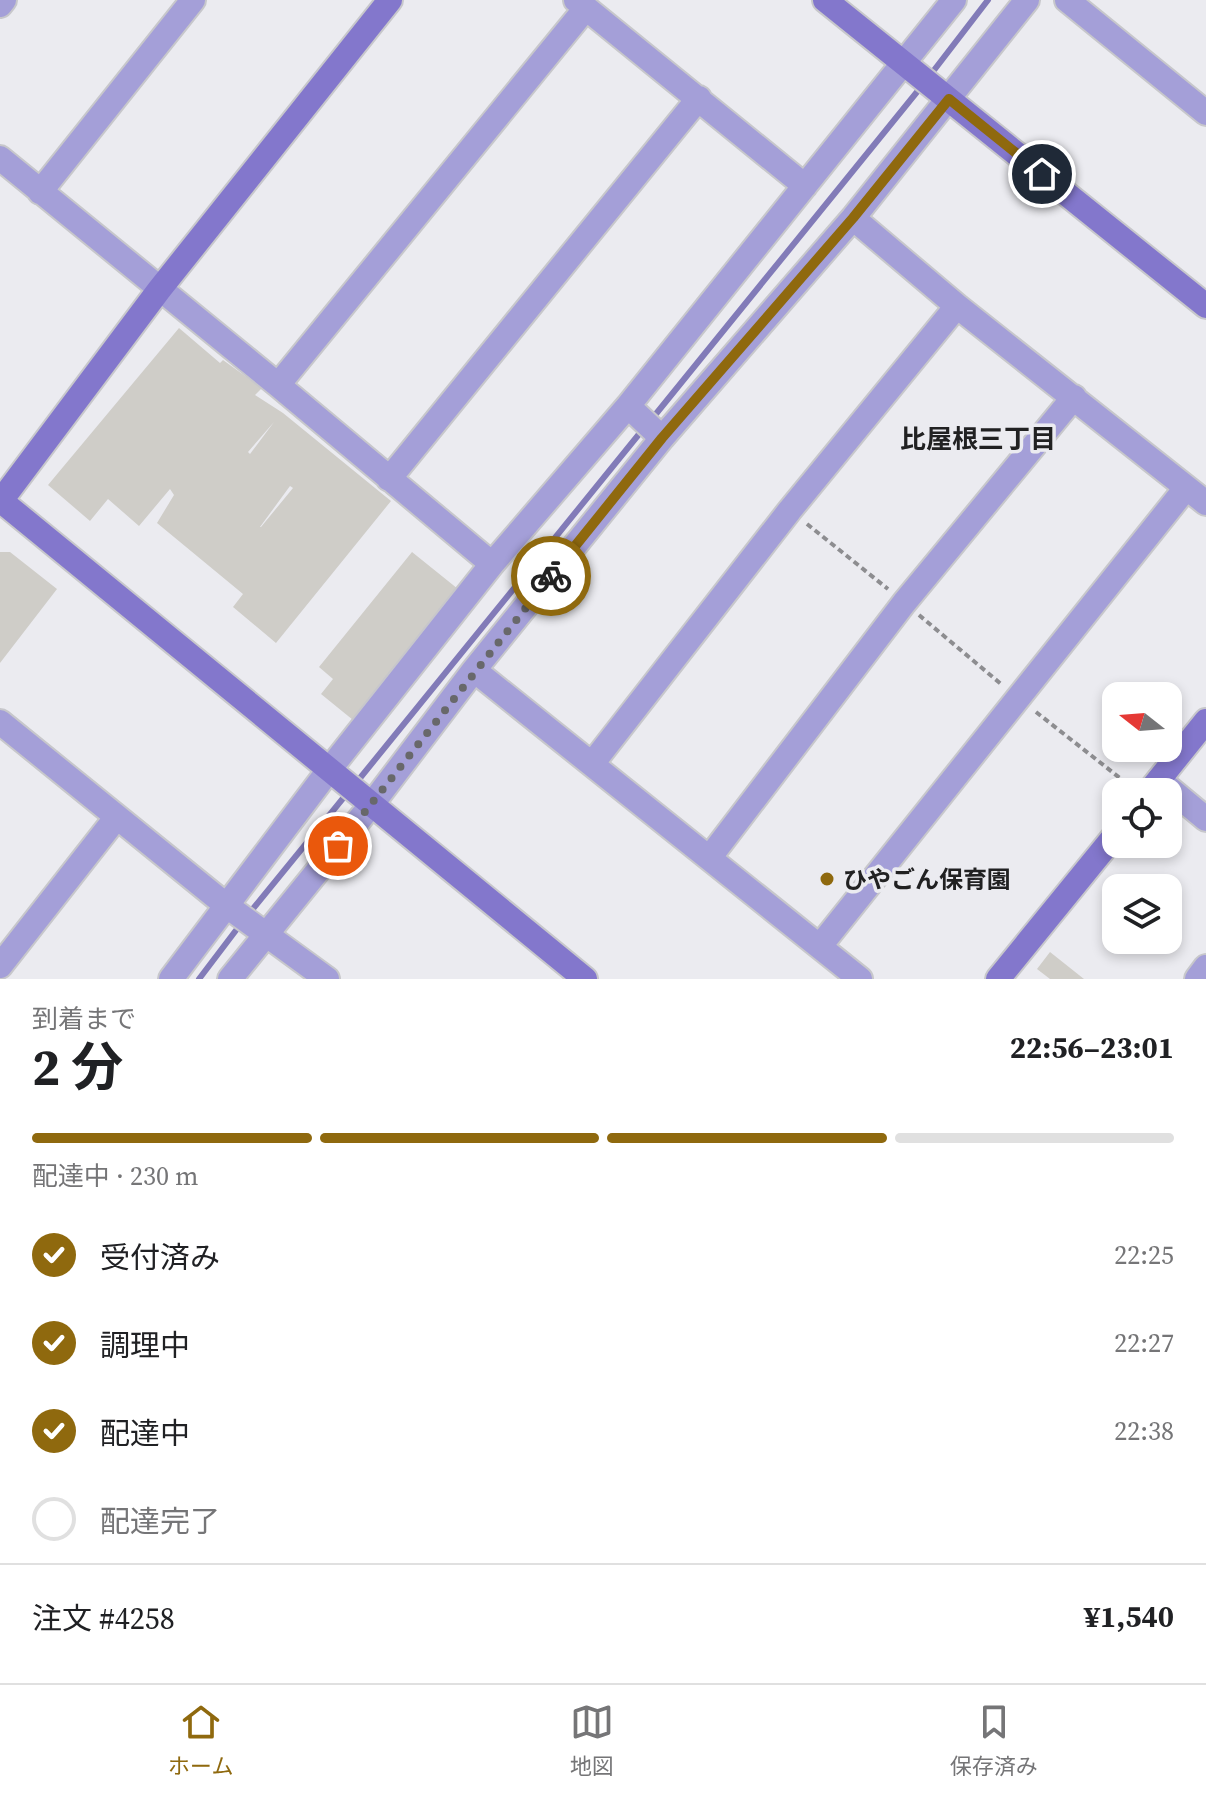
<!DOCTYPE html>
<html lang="ja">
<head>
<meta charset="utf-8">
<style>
	body { margin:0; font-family:"Source Serif 4","Noto Sans JP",serif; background:#f6f6f6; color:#202124; height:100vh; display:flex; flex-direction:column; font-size:30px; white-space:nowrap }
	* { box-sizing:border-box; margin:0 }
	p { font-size:26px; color:#757577 }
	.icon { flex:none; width:44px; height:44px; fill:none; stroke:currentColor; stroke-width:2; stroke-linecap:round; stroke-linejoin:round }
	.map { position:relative; height:979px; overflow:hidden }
	.sheet { display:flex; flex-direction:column; background:#fff; flex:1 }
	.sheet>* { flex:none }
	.needle { width:52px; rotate:287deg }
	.controls { position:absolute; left:1102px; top:682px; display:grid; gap:16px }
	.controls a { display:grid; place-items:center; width:80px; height:80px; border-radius:16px; background:#fff; box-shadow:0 4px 12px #0003; font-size:40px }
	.pin { position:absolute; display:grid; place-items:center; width:68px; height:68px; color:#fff; margin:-34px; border:4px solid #fff; border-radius:50%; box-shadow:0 2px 8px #0007 }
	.courier { position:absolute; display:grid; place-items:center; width:80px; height:80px; margin:-40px; border:6px solid #8f690e; border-radius:50%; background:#fff; color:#222; box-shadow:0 2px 10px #0007 }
	.head em { font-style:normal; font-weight:700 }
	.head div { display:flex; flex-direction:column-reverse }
	.head { display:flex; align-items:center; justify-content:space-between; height:136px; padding:0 32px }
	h1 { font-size:52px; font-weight:700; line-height:60px }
	.bar { display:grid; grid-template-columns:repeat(4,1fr); gap:12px 8px; align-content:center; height:96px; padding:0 32px }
	.bar i { height:10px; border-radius:6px; background:#e0e0e0 }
	.bar .active { background:#8f690e }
	.bar p { grid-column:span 4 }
	.line { display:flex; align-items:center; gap:20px; padding:0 32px; border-top:2px solid #e0e0e0 }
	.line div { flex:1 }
	ol { padding:0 32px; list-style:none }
	li { display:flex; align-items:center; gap:24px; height:88px }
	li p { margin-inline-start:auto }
	li .icon { padding:8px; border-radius:50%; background:#8f690e; color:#fff; stroke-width:4 }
	li:last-child { color:#757577 }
	li i { width:44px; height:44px; border:4px solid #e0e0e0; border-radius:50% }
	.menu { display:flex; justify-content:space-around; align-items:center; height:112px; border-top:2px solid #e0e0e0; background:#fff; font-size:22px; color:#757577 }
	.menu a { display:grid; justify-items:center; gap:4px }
	.menu .active { color:#8f690e }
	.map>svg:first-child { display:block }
</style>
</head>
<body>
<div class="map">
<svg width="1206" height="979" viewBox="0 0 1206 979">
	<rect width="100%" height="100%" fill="#ebebf0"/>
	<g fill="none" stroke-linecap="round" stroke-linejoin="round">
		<path stroke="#827bb8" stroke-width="6" d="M928,78L988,0
			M651,420L921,87
			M356,783L644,428
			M247,916L349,791
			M199,979L240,925"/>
	</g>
	<path fill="#cfcdc8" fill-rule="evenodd" d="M179,328L220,363L223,360L262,388L255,395L283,413L391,501L276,643L233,607L243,594L157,523L174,495L170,489L139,526L108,499L90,521L48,485ZM274,422L250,454L248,452ZM290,486L293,488L261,527H260Z
		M0,552H10L57,589L0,663Z
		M412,552L458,589L353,720L321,694L333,679L319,667Z
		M1050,952L1084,979H1050L1037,969Z"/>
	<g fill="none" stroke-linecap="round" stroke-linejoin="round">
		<g stroke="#c7c7cb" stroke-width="28">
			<path id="street" d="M576,0L805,186
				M1067,0L1206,113
				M0,5L4,0
				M0,158L278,385L492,564
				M40,192L193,0
				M853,218L957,306L1206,503
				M278,385L586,8
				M628,406L662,438
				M389,479L699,98
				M474,670L860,979
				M0,722L227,906L327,979
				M592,764L790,510L957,306
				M1159,780L1206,819
				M710,857L904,603L1074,397
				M820,946L1186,488
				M0,966L116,818
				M171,979L329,770L492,564L628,406L954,0
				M230,979L372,804L474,670L662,438L853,218L1027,0
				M1197,979L1206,967"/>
		</g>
		<g stroke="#c7c7cb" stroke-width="28">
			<path id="secondary" d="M825,0L1206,306
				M0,500L585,979
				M0,502L159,290L390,0
				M1149,792L1206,721
				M998,979L1116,834"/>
		</g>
		<path stroke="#8d8d90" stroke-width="4" stroke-dasharray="6 4" stroke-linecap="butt" d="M807,524L888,589
			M919,615L1001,684
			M1036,712L1130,786"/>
		<use href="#street" stroke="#a49fd8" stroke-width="24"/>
		<use href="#secondary" stroke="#8377cc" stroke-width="24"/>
	</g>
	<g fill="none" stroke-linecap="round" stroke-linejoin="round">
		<path stroke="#68686a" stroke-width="8" stroke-dasharray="0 14.4" d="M338,846L551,576"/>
		<path stroke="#8f690e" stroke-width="10" d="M551,576L662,438L853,218L949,99L1042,174"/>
	</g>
	<circle fill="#8f690e" stroke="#ebebf0" stroke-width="3" cx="827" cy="879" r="8"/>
	<g text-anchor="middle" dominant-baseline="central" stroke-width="7" stroke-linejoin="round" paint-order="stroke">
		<g font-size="24" font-weight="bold" fill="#212122" stroke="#ebebf0" text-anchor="start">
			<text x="843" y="879">ひやごん保育園</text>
		</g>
		<g font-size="26" font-weight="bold" fill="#212122" stroke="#ebebf0">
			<text x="978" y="439">比屋根三丁目</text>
		</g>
	</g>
</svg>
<div class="controls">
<a><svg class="needle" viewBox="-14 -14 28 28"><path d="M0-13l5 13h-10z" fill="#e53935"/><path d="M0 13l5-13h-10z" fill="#757577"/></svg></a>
<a><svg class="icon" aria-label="locate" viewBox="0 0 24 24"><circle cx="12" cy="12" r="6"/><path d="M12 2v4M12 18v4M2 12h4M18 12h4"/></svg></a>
<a><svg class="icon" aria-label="layers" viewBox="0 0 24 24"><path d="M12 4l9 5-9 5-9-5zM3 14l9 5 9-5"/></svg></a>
</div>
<div class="pin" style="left:338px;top:846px;background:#ea580c"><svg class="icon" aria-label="bag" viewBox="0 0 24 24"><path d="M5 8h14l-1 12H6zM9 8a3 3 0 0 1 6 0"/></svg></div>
<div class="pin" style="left:1042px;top:174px;background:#1f2937"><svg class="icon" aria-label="home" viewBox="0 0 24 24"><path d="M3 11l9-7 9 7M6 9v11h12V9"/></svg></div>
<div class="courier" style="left:551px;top:576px"><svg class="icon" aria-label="bike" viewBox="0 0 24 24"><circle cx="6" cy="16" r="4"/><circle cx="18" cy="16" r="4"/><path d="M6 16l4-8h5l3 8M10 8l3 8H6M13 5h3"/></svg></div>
</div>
<section class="sheet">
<div class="head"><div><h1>2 分</h1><p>到着まで</p></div><em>22:56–23:01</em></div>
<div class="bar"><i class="active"></i><i class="active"></i><i class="active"></i><i></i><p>配達中 · 230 m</p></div>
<ol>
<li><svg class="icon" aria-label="check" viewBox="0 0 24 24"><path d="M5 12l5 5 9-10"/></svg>受付済み<p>22:25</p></li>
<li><svg class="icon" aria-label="check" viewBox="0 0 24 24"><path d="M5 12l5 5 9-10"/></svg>調理中<p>22:27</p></li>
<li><svg class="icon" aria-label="check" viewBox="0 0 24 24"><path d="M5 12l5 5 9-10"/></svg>配達中<p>22:38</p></li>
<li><i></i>配達完了</li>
</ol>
<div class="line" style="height:104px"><div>注文 #4258</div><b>¥1,540</b></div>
</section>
<nav class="menu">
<a class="active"><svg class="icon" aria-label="home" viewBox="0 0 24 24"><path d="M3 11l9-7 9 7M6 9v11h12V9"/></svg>ホーム</a>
<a><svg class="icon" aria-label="map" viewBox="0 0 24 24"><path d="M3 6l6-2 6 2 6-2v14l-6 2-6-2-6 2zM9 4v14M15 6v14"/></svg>地図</a>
<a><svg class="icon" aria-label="saved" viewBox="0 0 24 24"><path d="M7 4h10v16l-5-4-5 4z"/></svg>保存済み</a>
</nav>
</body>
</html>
